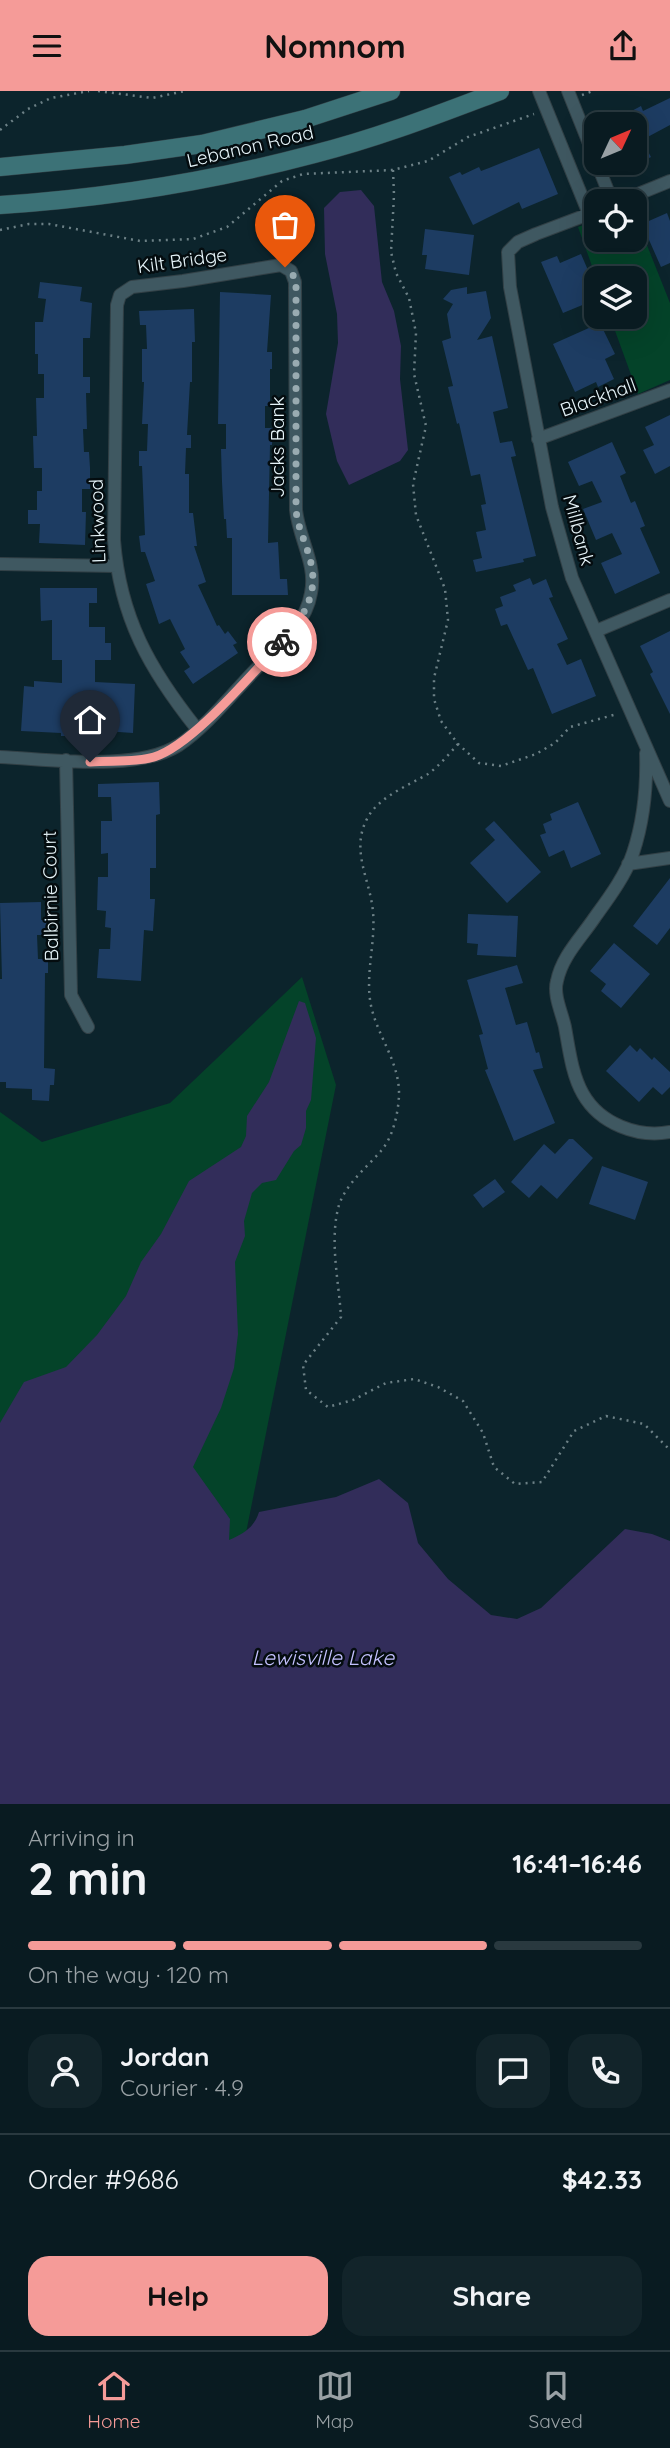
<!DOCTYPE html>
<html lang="en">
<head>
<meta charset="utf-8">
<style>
	body { margin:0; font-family:Quicksand,sans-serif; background:#12242a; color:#f1f3f6; height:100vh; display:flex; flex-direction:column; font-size:26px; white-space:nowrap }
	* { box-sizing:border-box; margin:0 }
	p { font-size:23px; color:#99a1a5 }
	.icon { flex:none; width:38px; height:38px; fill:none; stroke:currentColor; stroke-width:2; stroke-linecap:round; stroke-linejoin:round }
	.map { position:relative; height:1713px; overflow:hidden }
	.panel { display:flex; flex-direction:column; background:#091b21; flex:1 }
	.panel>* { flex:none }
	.needle { width:46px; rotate:46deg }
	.controls { position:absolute; left:584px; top:21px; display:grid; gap:14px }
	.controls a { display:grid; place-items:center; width:63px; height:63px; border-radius:14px; background:#091b21; box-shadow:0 7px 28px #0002,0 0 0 2px #29393f; font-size:35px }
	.pin { position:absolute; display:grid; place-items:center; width:60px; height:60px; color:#fff; margin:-72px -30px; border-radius:50% 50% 50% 0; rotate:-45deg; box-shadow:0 0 7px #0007 }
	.pin .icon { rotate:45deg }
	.courier { position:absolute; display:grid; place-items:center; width:70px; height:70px; margin:-35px; border:5px solid #f59b98; border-radius:50%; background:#fff; color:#222; box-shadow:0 2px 9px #0007 }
	.head em { font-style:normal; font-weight:700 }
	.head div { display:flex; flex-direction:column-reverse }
	.head { display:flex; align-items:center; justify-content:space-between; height:119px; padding:0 28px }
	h1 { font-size:46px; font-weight:700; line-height:52px }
	.bar { display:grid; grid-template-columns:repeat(4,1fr); gap:10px 7px; align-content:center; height:84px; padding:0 28px }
	.bar i { height:9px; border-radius:5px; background:#29393f }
	.bar .current { background:#f59b98 }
	.bar p { grid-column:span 4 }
	.line { display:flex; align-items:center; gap:18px; padding:0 28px; border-top:2px solid #29393f }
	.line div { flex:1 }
	.round { display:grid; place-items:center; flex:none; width:74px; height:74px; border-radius:21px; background:#12242a }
	.primary-button { display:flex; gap:14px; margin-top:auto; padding:14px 28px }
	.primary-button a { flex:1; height:80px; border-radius:21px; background:#f59b98; color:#111; font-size:28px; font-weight:700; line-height:80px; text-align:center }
	.primary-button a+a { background:#12242a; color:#f1f3f6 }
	header { display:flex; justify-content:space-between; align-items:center; height:91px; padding:0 28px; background:#f59b98; color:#111; font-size:32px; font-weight:700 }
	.tab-bar { display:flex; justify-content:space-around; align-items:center; height:98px; border-top:2px solid #29393f; background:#091b21; font-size:19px; color:#99a1a5 }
	.tab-bar a { display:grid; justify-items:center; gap:4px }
	.tab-bar .current { color:#f59b98 }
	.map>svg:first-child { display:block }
</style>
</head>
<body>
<header><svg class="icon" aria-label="menu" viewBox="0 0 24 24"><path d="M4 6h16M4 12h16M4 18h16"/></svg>Nomnom<svg class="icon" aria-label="share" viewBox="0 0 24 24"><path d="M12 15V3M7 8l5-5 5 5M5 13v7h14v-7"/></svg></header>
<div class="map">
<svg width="670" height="1713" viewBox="0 0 670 1713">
	<rect width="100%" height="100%" fill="#0c242c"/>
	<path fill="#044329" d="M635,124L670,212V289L638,303L610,226H635V187L597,189L578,136L597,129V149H635Z
		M302,886L336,994L209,1626L0,1713V1021L42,1051L170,1012Z"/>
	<path fill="#322d5a" d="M361,99L374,115L382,191L394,220L401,255L400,288L408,359L400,370L349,394L337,370L326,323L338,252L337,223L325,163L324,117L340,101Z
		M299,910L305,912L316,947L311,1009L306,1020V1037L301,1054L294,1060L276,1089L262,1092L252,1102L244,1130L245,1145L235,1171L238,1243L234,1277L221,1317L193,1376L230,1428L229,1449C243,1443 254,1437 259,1421L336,1406L379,1388L408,1412L418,1452L448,1488L491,1524L517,1528L541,1517L625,1438L652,1443L670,1450V1713H0V1332L24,1291L66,1276L97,1244L126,1205L141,1171L161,1143L189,1090L241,1056L246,1045L247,1025L269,991Z"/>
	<path fill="#1d3c62" d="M670,7V34L642,49L651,66L635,74V33H607L641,15L643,20Z
		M539,57L558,103L522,118L519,111L473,134L449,86L460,81L462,84L479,76L481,80L489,77Z
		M667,122L670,130V172L661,176L642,133Z
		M425,138L474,144L469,184L425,178L427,164H422Z
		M581,163L597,200V208L563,222L541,171L557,165L560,172Z
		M40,191L82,196L80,210L92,212L90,247H83V286H90V302H86L87,338H83L84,361H89L90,377V398H82V421H86L85,454L39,452L40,433H28V419H37V400H42V377H34L33,345H37L36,307H44V283H38V263H35V231H43L46,208L38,207Z
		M467,196V203L486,200L491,227L477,249L492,245L508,317L493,321L500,352L512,350L516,365L511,366L536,465L523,468L524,471L476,481L473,469L482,467L476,441L486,439L481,414L486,413L480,383L471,385L459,332L457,333L448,296L453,295L442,250L451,247L447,223L453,213L443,208L451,199Z
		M220,201L271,204L267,261H272V278H270V315H265V337H273L272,354H270L268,452L278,451L280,488H287L288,504H232V447H227L226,428H224L222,391L221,358H226V333H218Z
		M194,218L195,251H192V291H190L187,344H191V357H186L185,383H189V422H193L197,455H194L206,491L198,494L217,535L219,534L225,543L228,540L237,552L233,554L238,562L193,593L184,580L190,576L180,561L185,558L170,528L159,533L146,493L155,490L145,461H141L139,445L145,444L142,375H139V360H147L148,333H142L144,291H142V258H147L146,234H140L139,220Z
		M600,232L615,263L605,268L614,288L598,296L596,291L575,301L553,253Z
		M670,324V375L655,383L643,359L654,354L645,336Z
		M612,351L626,382L620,385L631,412L635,410L645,435L640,437L660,482L615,503L601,472L622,463L612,442L596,449L583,418L602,411L592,390L579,395L568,371Z
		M530,487L533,494L546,488L553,506L549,507L568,548L557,553L567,574L581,568L596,605L552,623L533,577L528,579L507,533L501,535L495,518L503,515L500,506L516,500L513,494Z
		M40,497H97V512H89V536H105V552H111V569H95V591L135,593L133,642L76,638V645H61V642L21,640L24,595L34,596V590L62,592V569H52V529L41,530Z
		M670,540V623L650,583L653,581L640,555Z
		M159,691L160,723L156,724V777H150V808H155L153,840L144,839L141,890L97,887L99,858H110L111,837L105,836L106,820L97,819L98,786H108V762L101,763V730H112L111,706H98V693Z
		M578,711L601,763L571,777L564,759L549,766L540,744L546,742L543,733L552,729L550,723Z
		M494,730L541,781L507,812L470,772L495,749L485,738Z
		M670,787V837L657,854L633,835Z
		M41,811V829H48V844H37L38,868H48V882H45L44,977L55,978L54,994H50L49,1010L32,1009V998L6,997V991H0V888H2L0,812Z
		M468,823L518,825L516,866L477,864L478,853L467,852Z
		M614,852L650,883L621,917L601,900L606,893L590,880Z
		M517,874L523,892L505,897L516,934L527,931L536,962L539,961L543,977L533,979L555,1032L514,1050L485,979L488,978L479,944L483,943L467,889Z
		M630,954L637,961L640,957L652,969L654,966L670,981V996L662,1004L653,996L639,1011L606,980Z
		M569,1048H573L593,1067L557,1108L541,1094L529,1107L511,1091L544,1053L555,1063Z
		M602,1075L648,1091L635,1129L589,1113Z
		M495,1088L505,1101L483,1117L473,1104Z"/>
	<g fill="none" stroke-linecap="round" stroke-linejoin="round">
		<g stroke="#324046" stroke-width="14">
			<path id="minor" d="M539,0L589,123
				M568,0L612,110
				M621,110L670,90
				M597,120L536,143L518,151L508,161L510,196L552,416L572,487L670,710
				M538,348L670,299
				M0,473L117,475
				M596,540L670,509
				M646,662C647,695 643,732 633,762C626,784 608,808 595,826C581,847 562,865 557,890C553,904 562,922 565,936C569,958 572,984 583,1003C600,1033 638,1047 670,1041
				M0,666C50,668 136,681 179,654C206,636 232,603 255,579C277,557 306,534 311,502C317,473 299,448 296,419L295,191L291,180L281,174L183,190L132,196L120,204L117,214L114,449C120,527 150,579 197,638
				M66,669L71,904L88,936
				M628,773L670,767"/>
		</g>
		<g stroke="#324046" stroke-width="19">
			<path id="secondary" d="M0,76L125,64L202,53L305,28L391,0
				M0,114C106,107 212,90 314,63C378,47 439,23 500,0"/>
		</g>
		<path stroke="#6c8086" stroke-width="2.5" stroke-dasharray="2 5" stroke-linecap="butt" d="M98,0L152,7L185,0
			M582,4L593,0
			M0,39L28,18L51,7L89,0
			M393,79L394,104L391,161L396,182L409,207L416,242L414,283L426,335L413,393L416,424L445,498L448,529L434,587V608L441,630L458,653L479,672L501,675L536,663L555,652L570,636L617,623
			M0,139L29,133H49L140,150L193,148L227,136L282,90L303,83L393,79L428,70L468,46L534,23
			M458,653C449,663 439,675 428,683C409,694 379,706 368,726C351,756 367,783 372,813C378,849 363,884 372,919C380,949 400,973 399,1005C398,1023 393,1046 381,1060C367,1076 346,1093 339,1114C329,1149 339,1191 341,1226L303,1274L306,1299L328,1316L353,1309L386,1292L414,1288L438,1296L463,1310L483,1342L494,1376L515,1393L542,1391L574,1340L606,1325L644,1333L670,1359"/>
		<use href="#minor" stroke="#3f5861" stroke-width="12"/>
		<use href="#secondary" stroke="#3c7277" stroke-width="18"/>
	</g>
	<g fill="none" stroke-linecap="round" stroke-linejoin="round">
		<path stroke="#99abb1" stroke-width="7" stroke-dasharray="0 12.6" d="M282,551C300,531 317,506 312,478C309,457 298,440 296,419V191L292,182L285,176"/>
		<path stroke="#f59b98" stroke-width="9" d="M90,671C110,669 135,672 154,666C193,654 252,582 282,551"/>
	</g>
	<g text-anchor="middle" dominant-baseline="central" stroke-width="5" stroke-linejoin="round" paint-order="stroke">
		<g font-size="19" fill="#e5f3f8" stroke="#040c0f">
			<text transform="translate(250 55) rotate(-13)">Lebanon Road</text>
			<text transform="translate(182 169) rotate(-8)">Kilt Bridge</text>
			<text transform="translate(598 306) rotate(-20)">Blackhall</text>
			<text transform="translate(277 356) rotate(-90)">Jacks Bank</text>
			<text transform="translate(97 430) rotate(-92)">Linkwood</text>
			<text transform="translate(579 439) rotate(75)">Millbank</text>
			<text transform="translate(50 805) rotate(-91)">Balbirnie Court</text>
		</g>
		<g font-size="21" font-style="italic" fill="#c4c1ff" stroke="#040c0f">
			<text x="323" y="1566">Lewisville Lake</text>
		</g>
	</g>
</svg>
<div class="controls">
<a><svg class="needle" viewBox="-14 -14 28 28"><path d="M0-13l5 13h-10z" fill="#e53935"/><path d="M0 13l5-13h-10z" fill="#99a1a5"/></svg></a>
<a><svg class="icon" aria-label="locate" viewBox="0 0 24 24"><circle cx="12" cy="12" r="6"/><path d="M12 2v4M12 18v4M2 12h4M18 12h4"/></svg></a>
<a><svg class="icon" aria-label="layers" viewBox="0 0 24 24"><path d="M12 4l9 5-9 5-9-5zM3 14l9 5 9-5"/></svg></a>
</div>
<div class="pin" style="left:285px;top:176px;background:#ea580c"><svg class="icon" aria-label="bag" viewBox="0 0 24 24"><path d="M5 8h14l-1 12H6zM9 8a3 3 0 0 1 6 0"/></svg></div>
<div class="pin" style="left:90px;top:671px;background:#1f2937"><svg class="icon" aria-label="home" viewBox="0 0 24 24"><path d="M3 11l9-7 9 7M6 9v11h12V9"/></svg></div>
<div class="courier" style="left:282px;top:551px"><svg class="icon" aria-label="bike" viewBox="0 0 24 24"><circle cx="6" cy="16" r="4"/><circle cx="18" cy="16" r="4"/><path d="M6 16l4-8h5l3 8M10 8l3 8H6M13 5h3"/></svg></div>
</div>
<section class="panel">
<div class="head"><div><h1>2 min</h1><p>Arriving in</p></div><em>16:41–16:46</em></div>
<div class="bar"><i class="current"></i><i class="current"></i><i class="current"></i><i></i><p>On the way · 120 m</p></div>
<div class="line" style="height:126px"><a class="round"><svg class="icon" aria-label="person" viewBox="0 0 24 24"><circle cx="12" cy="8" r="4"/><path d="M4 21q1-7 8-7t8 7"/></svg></a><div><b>Jordan</b><p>Courier · 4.9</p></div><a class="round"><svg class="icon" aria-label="chat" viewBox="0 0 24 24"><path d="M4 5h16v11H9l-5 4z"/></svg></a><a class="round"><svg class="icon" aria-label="phone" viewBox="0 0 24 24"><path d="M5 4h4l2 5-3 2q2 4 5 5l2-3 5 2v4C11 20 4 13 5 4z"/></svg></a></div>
<div class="line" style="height:91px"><div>Order #9686</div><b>$42.33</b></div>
<div class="primary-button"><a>Help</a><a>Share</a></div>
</section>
<nav class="tab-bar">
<a class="current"><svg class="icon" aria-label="home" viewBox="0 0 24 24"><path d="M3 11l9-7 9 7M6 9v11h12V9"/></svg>Home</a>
<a><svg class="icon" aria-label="map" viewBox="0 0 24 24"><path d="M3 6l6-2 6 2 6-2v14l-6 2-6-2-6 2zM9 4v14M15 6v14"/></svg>Map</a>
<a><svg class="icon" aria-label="saved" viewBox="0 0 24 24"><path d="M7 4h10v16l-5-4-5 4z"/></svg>Saved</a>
</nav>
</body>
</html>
